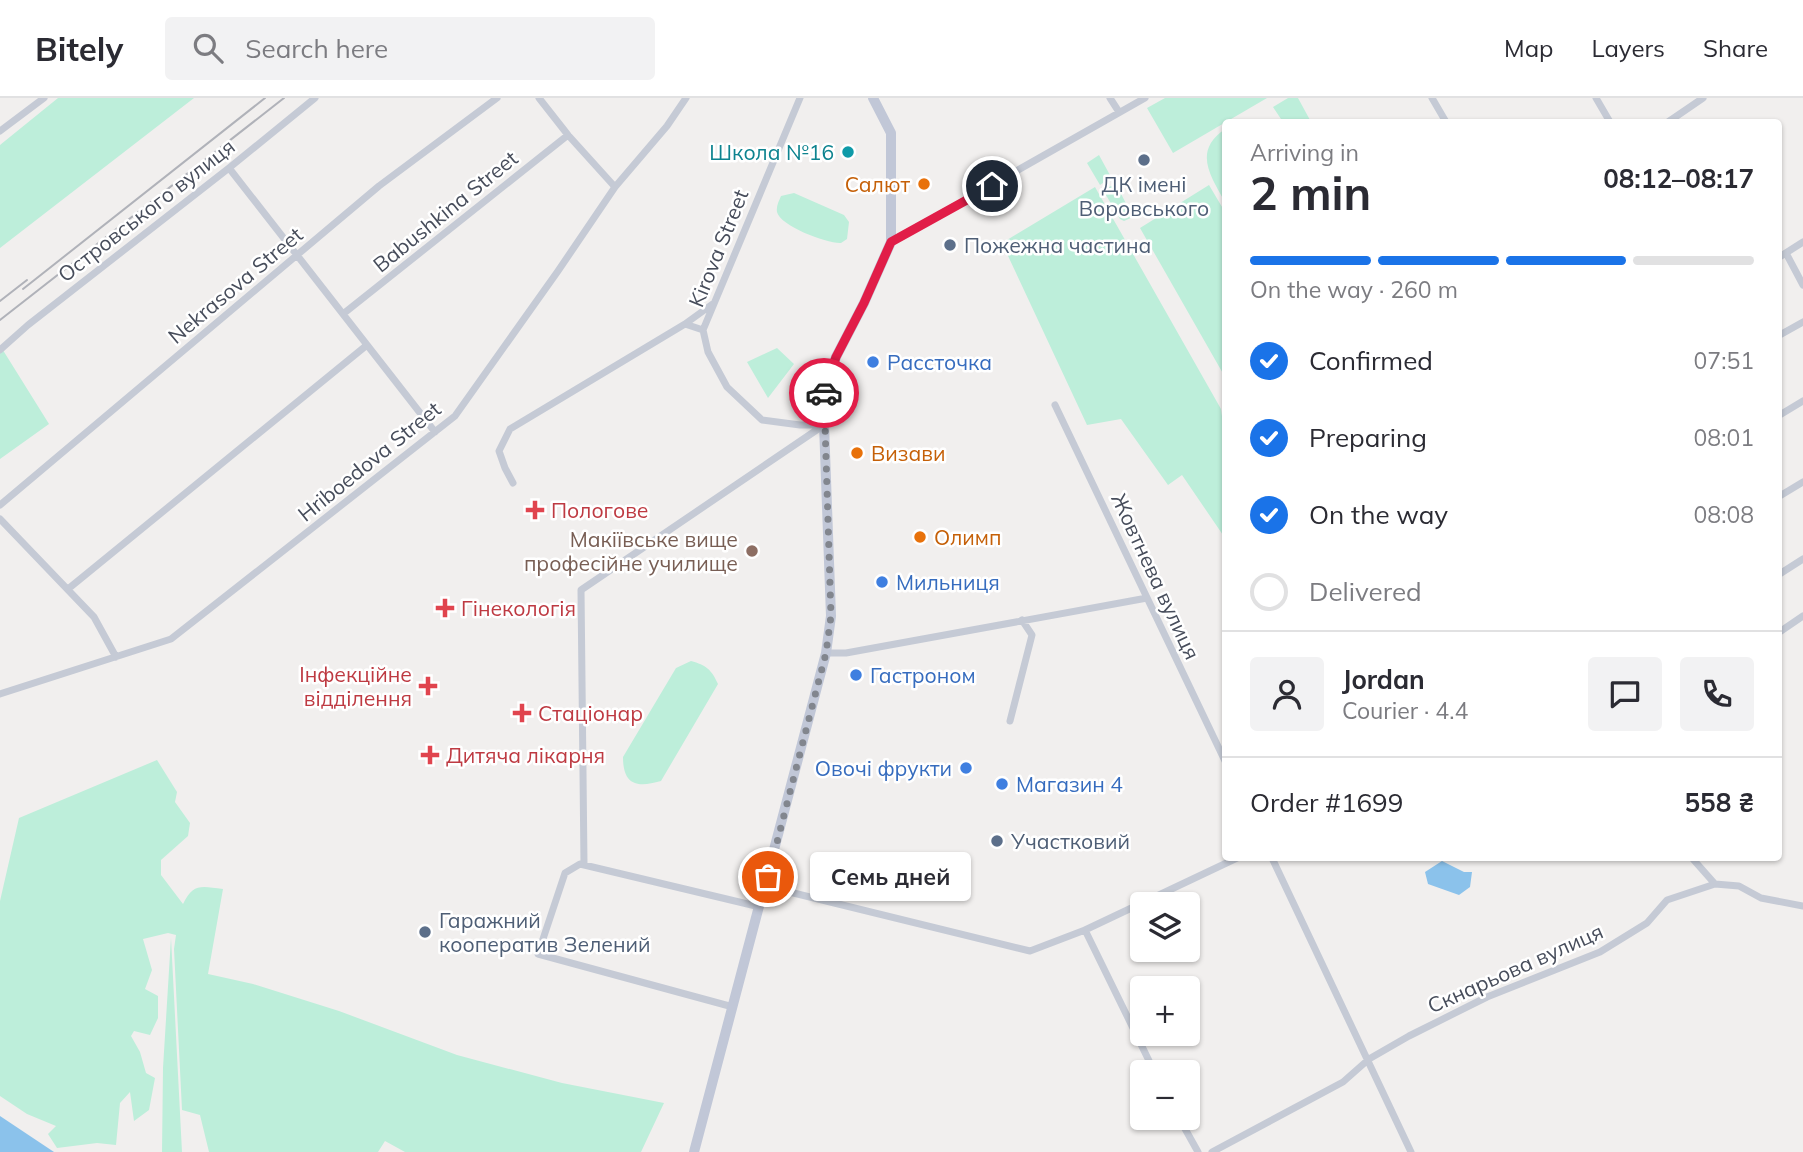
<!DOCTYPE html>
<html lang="en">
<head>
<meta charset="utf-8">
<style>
	body { margin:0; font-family:Mulish,sans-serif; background:#f2f2f3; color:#2b2b33; height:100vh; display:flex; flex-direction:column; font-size:26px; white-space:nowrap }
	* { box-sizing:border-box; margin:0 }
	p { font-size:23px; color:#7c7c81 }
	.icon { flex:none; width:38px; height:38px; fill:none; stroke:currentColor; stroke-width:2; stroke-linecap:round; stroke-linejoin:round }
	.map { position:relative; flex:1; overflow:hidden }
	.details { position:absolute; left:1222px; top:21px; width:560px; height:742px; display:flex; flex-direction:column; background:#fff; border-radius:7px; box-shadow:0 2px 5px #0004 }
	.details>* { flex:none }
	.controls { position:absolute; left:1130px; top:794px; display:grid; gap:14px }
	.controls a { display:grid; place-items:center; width:70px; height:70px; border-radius:7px; background:#fff; box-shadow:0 2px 5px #0004; font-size:35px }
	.pin { position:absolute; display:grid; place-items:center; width:60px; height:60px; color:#fff; margin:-30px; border:4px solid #fff; border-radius:50%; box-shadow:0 2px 7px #0007 }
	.courier { position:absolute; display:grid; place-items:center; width:70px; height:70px; margin:-35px; border:5px solid #e11d48; border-radius:50%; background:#fff; color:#222; box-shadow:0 2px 9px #0007 }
	.bubble { position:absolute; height:49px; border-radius:7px; background:#fff; box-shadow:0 2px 5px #0004; font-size:23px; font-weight:700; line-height:49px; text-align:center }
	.overview em { font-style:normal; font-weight:700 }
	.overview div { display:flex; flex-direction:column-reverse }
	.overview { display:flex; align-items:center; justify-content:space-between; height:119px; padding:0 28px }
	h1 { font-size:46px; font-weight:700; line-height:52px }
	.bar { display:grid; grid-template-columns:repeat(4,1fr); gap:10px 7px; align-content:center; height:84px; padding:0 28px }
	.bar i { height:9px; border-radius:5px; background:#e1e1e2 }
	.bar .current { background:#1a73e8 }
	.bar p { grid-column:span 4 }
	.line { display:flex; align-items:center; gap:18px; padding:0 28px; border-top:2px solid #e1e1e2 }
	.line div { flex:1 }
	.round { display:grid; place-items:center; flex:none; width:74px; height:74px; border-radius:7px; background:#f2f2f3 }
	ol { padding:0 28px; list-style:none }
	li { display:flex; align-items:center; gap:21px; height:77px }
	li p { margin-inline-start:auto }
	li .icon { padding:7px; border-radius:50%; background:#1a73e8; color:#fff; stroke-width:4 }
	li:last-child { color:#7c7c81 }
	li i { width:38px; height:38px; border:4px solid #e1e1e2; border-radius:50% }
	header { display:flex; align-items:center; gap:42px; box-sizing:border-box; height:98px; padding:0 35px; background:#fff; border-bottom:2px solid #e1e1e2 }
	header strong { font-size:33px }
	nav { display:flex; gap:38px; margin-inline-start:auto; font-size:24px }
	.search { width:490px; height:63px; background:#f2f2f3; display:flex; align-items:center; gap:18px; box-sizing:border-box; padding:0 24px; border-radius:7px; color:#7c7c81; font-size:26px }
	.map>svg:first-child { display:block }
</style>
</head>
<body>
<header>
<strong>Bitely</strong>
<div class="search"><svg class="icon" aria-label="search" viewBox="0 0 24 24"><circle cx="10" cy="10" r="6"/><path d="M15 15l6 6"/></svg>Search here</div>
<nav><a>Map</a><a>Layers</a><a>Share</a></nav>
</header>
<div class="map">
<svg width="1803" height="1054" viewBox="0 0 1803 1054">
	<rect width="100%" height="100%" fill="#f1efee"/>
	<path fill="#bdeeda" d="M58,0H194L0,150V47Z
		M1165,0H1267L1173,55L1147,10Z
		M1288,0H1298L1310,22L1305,24H1283L1273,9Z
		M1225,31V104C1210,77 1193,53 1225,31Z
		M1099,57L1111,79L1100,87L1087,65Z
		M1209,87L1225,114V279L1140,130Z
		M1111,88L1118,90L1133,119L1124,123L1120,121L1103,92Z
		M1095,89L1221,311L1225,341V440L1182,377L1168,387L1121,321L1087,327L1002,145Z
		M794,95L844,117L849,124L847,141L841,145C828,146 780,128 777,114C776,108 779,103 781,98Z
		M1,249L49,326L0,361V250Z
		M777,250L794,266L768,300L747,264Z
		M691,563C706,567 712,572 718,586L661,683C637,690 623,687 623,659L676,570Z
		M157,662L177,694L175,704L190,725L188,738L161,762V777L183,806C193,785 201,788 223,791L208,876L253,886L339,913L457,957L562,985L664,1005L641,1054H405L385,1043L378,1054H209L200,1017L182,1012L174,851L176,837L168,835L143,841L152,872L145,891L158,898V920L150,937L134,933L131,938L140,954L146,975L155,980L149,1012L134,1023L130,994L120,1005L116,1047L97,1045L57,1050L48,1036L56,1028L27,1016L0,998V803L19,720Z
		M171,840L182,1054H162L163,970Z"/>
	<path fill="#8bc2eb" d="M1442,763L1464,774H1472L1470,789L1459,797L1428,786L1425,774Z
		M0,1018L54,1054H0Z"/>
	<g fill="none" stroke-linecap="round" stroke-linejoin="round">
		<path stroke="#c5cad5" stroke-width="7" d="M539,0L568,37L615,89
			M800,0L703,232L708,254L727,289L762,322L800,327H823
			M1110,0L1119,14
			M1432,0L1446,24
			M1596,0L1610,24
			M1668,24L1703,0
			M0,33L44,0
			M229,70L435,334
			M891,144L1145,0
			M1786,155L1803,187
			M1778,160L1803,144
			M343,216L568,37
			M685,226L714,205
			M1778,238L1803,224
			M0,252L28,227L229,70L315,0
			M1055,307L1225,663
			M1778,318L1803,303
			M513,385L505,370L499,353L510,331L685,226L703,232
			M1778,399L1803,384
			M0,407L379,88L497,0
			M0,421L94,519L116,559
			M1778,477L1803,461
			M68,491L367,247
			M1778,535L1803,518
			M826,555H846L1147,500
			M0,596L171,541L455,318L558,173L615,89L667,28L686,0
			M1010,623L1032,537L1022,522
			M1272,760L1411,1054
			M584,766L581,492L824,327
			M1715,786L1739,788L1761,800L1803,808
			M765,788L1030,853L1085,832L1237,760
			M1085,832L1155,975
			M733,909L538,856L565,775L580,766L760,809
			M1179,1020L1198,1054
			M1212,1054L1343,984L1369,961L1409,938L1487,899L1600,854L1647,825L1667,802L1715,786L1692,760"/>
		<path stroke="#c1c7d7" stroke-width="10" d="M694,1054L826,555L831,518L823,299L836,259L864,205L891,144V35L873,0"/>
		<path stroke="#b0b2b9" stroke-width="2" d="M23,191L265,0
			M0,203L27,182
			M0,222L284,0"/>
	</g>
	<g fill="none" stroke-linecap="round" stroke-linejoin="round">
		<path stroke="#82868e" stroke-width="7" stroke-dasharray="0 12.6" d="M768,779L826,555L831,518L824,295"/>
		<path stroke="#e11d48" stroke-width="9" d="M824,295L836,259L864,205L891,144L992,88"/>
	</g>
	<circle fill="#0f9aa8" stroke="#fff" stroke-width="2.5" cx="848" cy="54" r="7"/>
	<g fill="#5c6f8a" stroke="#fff" stroke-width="2.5">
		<circle cx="1144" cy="62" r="7"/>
		<circle cx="950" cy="147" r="7"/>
		<circle cx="997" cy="743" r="7"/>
		<circle cx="425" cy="834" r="7"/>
	</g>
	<g fill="#e8710a" stroke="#fff" stroke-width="2.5">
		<circle cx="924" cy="86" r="7"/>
		<circle cx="857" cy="355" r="7"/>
		<circle cx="920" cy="439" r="7"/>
	</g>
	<g fill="#3f7fe0" stroke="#fff" stroke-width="2.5">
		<circle cx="873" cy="264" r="7"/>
		<circle cx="882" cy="484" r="7"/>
		<circle cx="856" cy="577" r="7"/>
		<circle cx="966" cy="670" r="7"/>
		<circle cx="1002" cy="686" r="7"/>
	</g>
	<g fill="#e0444e" stroke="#fff" stroke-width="2.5">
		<path d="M531.5 401.5h7v7h7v7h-7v7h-7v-7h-7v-7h7z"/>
		<path d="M441.5 499.5h7v7h7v7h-7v7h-7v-7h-7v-7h7z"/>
		<path d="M424.5 577.5h7v7h7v7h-7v7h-7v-7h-7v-7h7z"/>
		<path d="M518.5 604.5h7v7h7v7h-7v7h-7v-7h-7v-7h7z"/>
		<path d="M426.5 646.5h7v7h7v7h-7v7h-7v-7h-7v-7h7z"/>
	</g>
	<circle fill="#8d6e63" stroke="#fff" stroke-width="2.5" cx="752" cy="453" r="7"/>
	<g text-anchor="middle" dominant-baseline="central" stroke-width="5" stroke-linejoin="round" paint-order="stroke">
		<g font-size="21" fill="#0d838f" stroke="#fff" text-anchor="end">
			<text x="834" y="54">Школа №16</text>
		</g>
		<g font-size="21" fill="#c56008" stroke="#fff" text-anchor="start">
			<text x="910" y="86" text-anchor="end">Салют</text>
			<text x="871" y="355">Визави</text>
			<text x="934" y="439">Олимп</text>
		</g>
		<g font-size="21" fill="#4e5e75" stroke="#fff" text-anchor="start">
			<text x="1144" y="86" text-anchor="middle">ДК імені<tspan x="1144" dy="24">Воровського</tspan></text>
			<text x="964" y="147">Пожежна частина</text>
			<text x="1011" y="743">Участковий</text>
			<text x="439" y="822">Гаражний<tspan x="439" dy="24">кооператив Зелений</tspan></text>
		</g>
		<g font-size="21" fill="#474d5b" stroke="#fff">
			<text transform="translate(146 112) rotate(-38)">Островського вулиця</text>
			<text transform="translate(445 113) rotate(-39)">Babushkina Street</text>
			<text transform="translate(718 150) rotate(-68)">Kirova Street</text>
			<text transform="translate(235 187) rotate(-40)">Nekrasova Street</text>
			<text transform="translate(369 363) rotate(-39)">Hriboedova Street</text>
			<text transform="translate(1156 478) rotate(65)">Жовтнева вулиця</text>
			<text transform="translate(1515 870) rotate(-24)">Скнарьова вулиця</text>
		</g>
		<g font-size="21" fill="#366cbe" stroke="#fff" text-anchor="start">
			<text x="887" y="264">Рассточка</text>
			<text x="896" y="484">Мильниця</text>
			<text x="870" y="577">Гастроном</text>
			<text x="952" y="670" text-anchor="end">Овочі фрукти</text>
			<text x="1016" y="686">Магазин 4</text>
		</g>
		<g font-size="21" fill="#be3a42" stroke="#fff" text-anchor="start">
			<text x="551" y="412">Пологове</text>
			<text x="461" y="510">Гінекологія</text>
			<text x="412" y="576" text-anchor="end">Інфекційне<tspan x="412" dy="24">відділення</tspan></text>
			<text x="538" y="615">Стаціонар</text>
			<text x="446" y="657">Дитяча лікарня</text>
		</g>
		<g font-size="21" fill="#785e54" stroke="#fff" text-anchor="end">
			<text x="738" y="441">Макіївське вище<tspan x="738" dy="24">професійне училище</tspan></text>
		</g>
	</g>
</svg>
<div class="controls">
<a><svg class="icon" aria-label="layers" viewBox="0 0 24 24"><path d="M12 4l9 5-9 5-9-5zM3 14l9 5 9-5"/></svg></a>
<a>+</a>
<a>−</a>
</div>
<div class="pin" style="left:768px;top:779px;background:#ea580c"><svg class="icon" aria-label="bag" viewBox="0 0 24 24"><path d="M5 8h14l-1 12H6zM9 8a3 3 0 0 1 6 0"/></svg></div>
<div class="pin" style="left:992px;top:88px;background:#1f2937"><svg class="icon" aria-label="home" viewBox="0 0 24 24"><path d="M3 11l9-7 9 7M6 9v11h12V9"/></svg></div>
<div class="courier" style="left:824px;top:295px"><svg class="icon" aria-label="car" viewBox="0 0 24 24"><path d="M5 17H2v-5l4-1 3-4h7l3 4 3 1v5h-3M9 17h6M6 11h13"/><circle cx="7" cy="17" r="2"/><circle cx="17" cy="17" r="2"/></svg></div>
<div class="bubble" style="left:810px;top:754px;width:161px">Семь дней</div>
<section class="details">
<div class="overview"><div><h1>2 min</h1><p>Arriving in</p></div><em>08:12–08:17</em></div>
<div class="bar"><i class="current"></i><i class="current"></i><i class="current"></i><i></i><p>On the way · 260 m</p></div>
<ol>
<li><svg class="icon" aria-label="check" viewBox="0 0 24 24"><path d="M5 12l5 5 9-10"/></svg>Confirmed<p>07:51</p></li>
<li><svg class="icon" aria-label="check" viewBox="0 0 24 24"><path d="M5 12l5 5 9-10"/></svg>Preparing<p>08:01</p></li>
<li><svg class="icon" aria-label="check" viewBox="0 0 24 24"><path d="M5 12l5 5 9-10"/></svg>On the way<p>08:08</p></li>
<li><i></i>Delivered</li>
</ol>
<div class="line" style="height:126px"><a class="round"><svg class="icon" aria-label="person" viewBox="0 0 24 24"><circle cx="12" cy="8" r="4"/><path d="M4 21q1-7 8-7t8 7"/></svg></a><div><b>Jordan</b><p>Courier · 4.4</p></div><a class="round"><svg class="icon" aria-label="chat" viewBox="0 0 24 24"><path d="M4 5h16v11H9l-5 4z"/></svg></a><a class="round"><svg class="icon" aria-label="phone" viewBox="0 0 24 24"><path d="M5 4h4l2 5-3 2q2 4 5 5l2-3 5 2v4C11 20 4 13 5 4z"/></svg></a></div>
<div class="line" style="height:91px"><div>Order #1699</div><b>558 ₴</b></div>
</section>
</div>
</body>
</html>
